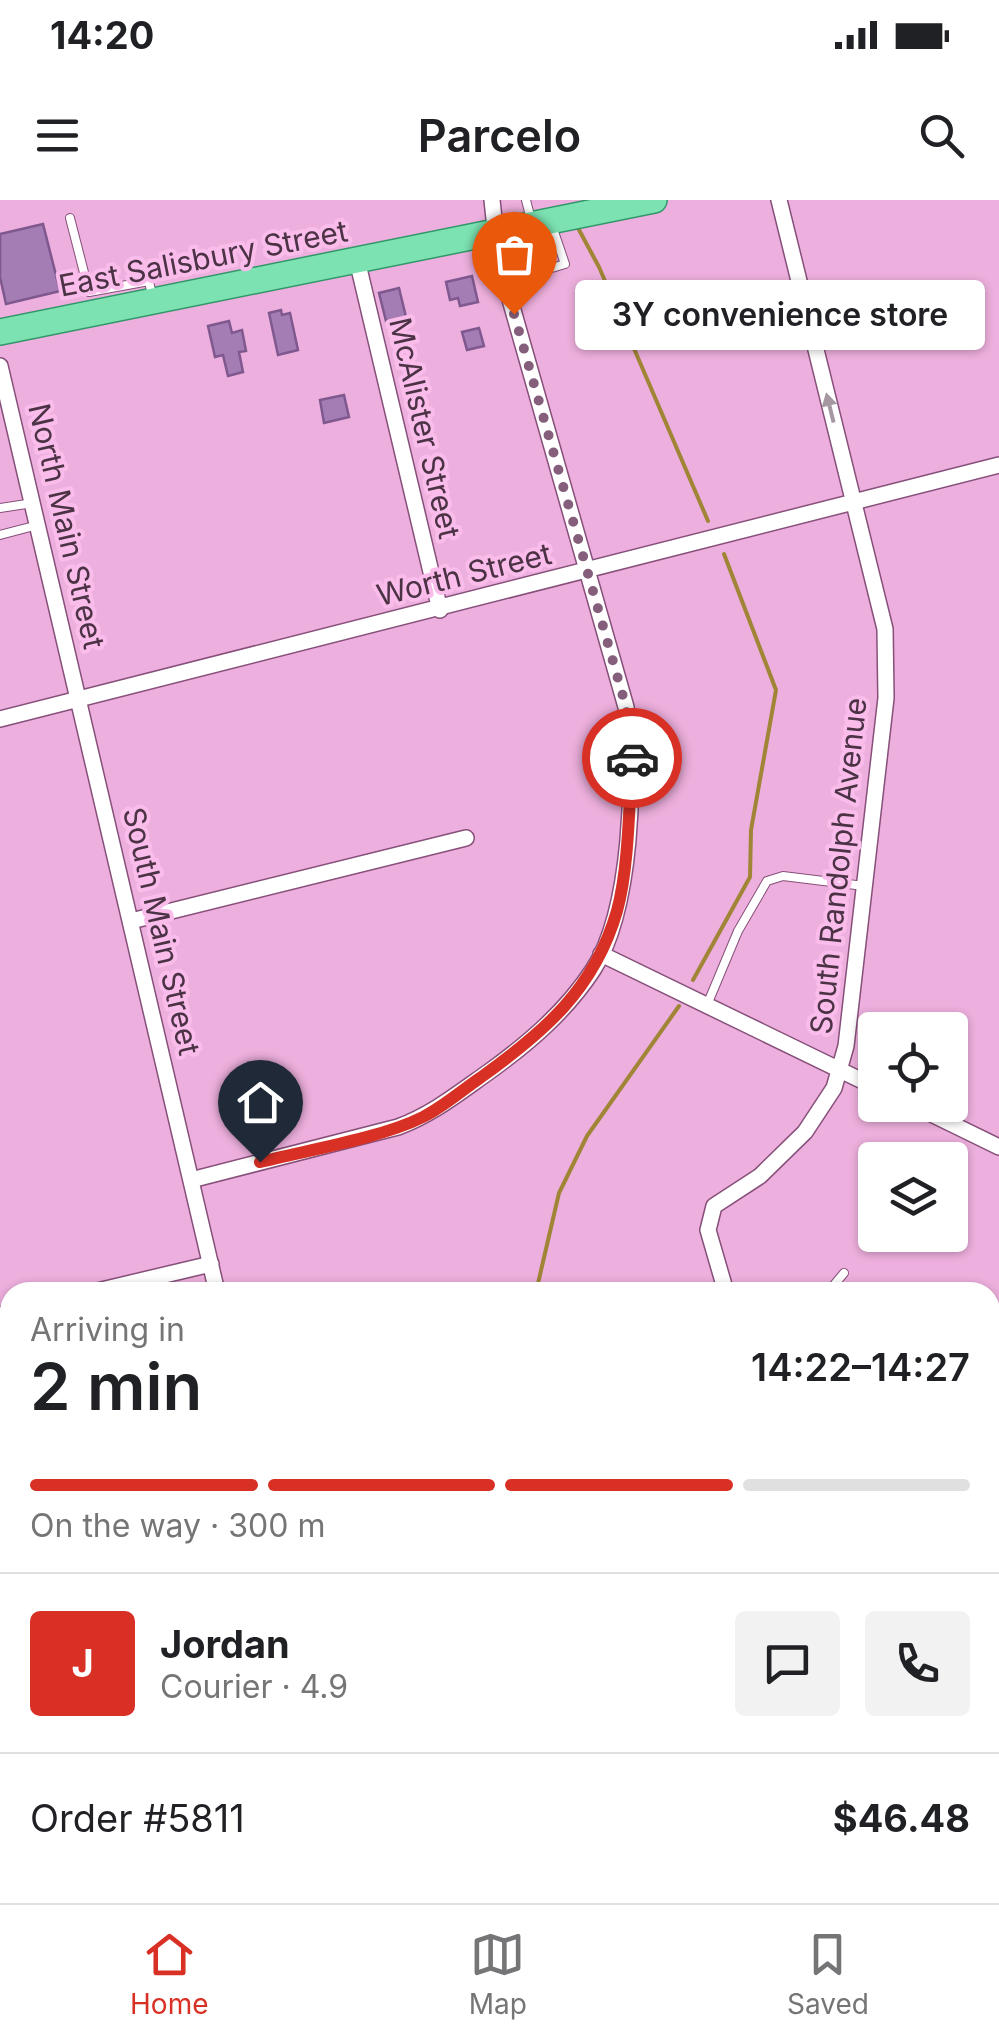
<!DOCTYPE html>
<html lang="en">
<head>
<meta charset="utf-8">
<style>
	body { margin:0; font-family:Inter,sans-serif; background:#f2f2f2; color:#202124; height:100vh; display:flex; flex-direction:column; font-size:38px; white-space:nowrap }
	* { box-sizing:border-box; margin:0 }
	p { font-size:32px; color:#757577 }
	.icon { flex:none; width:55px; height:55px; fill:none; stroke:currentColor; stroke-width:2; stroke-linecap:round; stroke-linejoin:round }
	.map { position:relative; flex:1; overflow:hidden }
	.panel { position:absolute; left:0px; top:1082px; width:1000px; height:622px; display:flex; flex-direction:column; background:#fff; border-radius:30px 30px 0 0; box-shadow:0 2px 8px #0004 }
	.panel>* { flex:none }
	.controls { position:absolute; left:858px; top:812px; display:grid; gap:20px }
	.controls a { display:grid; place-items:center; width:110px; height:110px; border-radius:10px; background:#fff; box-shadow:0 2px 8px #0004; font-size:50px }
	.pin { position:absolute; display:grid; place-items:center; width:85px; height:85px; color:#fff; margin:-102px -42px; border-radius:50% 50% 50% 0; rotate:-45deg; box-shadow:0 0 10px #0007 }
	.pin .icon { rotate:45deg }
	.courier { position:absolute; display:grid; place-items:center; width:100px; height:100px; margin:-50px; border:8px solid #d93025; border-radius:50%; background:#fff; color:#222; box-shadow:0 2px 12px #0007 }
	.bubble { position:absolute; height:70px; border-radius:10px; background:#fff; box-shadow:0 2px 8px #0004; font-size:32px; font-weight:600; line-height:70px; text-align:center }
	.overview em { font-style:normal; font-weight:600 }
	.overview div { display:flex; flex-direction:column-reverse }
	.overview { display:flex; align-items:center; justify-content:space-between; height:170px; padding:0 30px }
	h1 { font-size:65px; font-weight:600; line-height:75px }
	.bar { display:grid; grid-template-columns:repeat(4,1fr); gap:15px 10px; align-content:center; height:120px; padding:0 30px }
	.bar i { height:12px; border-radius:8px; background:#e0e0e0 }
	.bar .on { background:#d93025 }
	.bar p { grid-column:span 4 }
	.line { display:flex; align-items:center; gap:25px; padding:0 30px; border-top:2px solid #e0e0e0 }
	.line div { flex:1 }
	.round { display:grid; place-items:center; flex:none; width:105px; height:105px; border-radius:10px; background:#f2f2f2 }
	.status { display:flex; justify-content:space-between; align-items:center; height:70px; padding:0 50px; background:#fff; direction:ltr }
	.status svg { height:28px; fill:currentColor }
	header { display:flex; justify-content:space-between; align-items:center; height:130px; padding:0 30px; background:#fff; font-size:45px; font-weight:600 }
	.menu { display:flex; justify-content:space-around; align-items:center; height:140px; border-top:2px solid #e0e0e0; background:#fff; font-size:28px; color:#757577 }
	.menu a { display:grid; justify-items:center; gap:5px }
	.menu .on { color:#d93025 }
	.map>svg:first-child { display:block }
</style>
</head>
<body>
<div class="status"><b>14:20</b><svg viewBox="0 0 49 12"><path d="M0 12V9h3v3zM5 12V6h3v6zM10 12V3h3v9zM15 12V0h3v12zM26 1h20v11H26zM47 4h2v5h-2z"/></svg></div>
<header><svg class="icon" aria-label="menu" viewBox="0 0 24 24"><path d="M4 6h16M4 12h16M4 18h16"/></svg>Parcelo<svg class="icon" aria-label="search" viewBox="0 0 24 24"><circle cx="10" cy="10" r="6"/><path d="M15 15l6 6"/></svg></header>
<div class="map">
<svg width="999" height="1703" viewBox="0 0 999 1703">
	<rect width="100%" height="100%" fill="#edafdd"/>
	<g fill="none" stroke-linecap="round" stroke-linejoin="round">
		<path stroke="#a08537" stroke-width="4" d="M578,28L599,67L708,321
			M693,780L750,677L751,630L776,490L724,354
			M536,1092L559,993L587,936L679,806
			M423,1695L424,1703
			M951,1695L953,1703"/>
	</g>
	<path fill="#a57db5" stroke="#7e588e" stroke-width="2.5" d="M43,24L60,91L6,104L0,77V34Z
		M472,76L478,102L460,106L458,98L450,100L446,82Z
		M399,88L406,117L386,121L379,93Z
		M281,110L282,115L290,113L298,150L278,155L269,113Z
		M229,121L232,133L242,130L246,151L239,152L243,172L228,176L223,155L215,157L208,126Z
		M479,128L484,146L467,150L462,132Z
		M344,195L349,217L324,223L320,200Z"/>
	<g fill="none" stroke-linecap="round" stroke-linejoin="round">
		<g stroke="#86507a" stroke-width="10">
			<path id="lane" d="M526,0L531,20
				M70,18L89,92L149,81L152,96
				M505,82L565,64L551,23
				M0,308L33,303
				M0,335L38,325
				M707,805L738,731L767,681L783,676L864,686
				M828,1092L844,1073
				M1,1115L10,1162"/>
		</g>
		<g stroke="#86507a" stroke-width="18">
			<path id="street" d="M357,60L440,410
				M0,166L217,1092
				M0,519L999,265
				M131,721L466,638
				M601,754L875,887
				M913,905L999,947
				M191,980L398,927C433,914 460,892 490,871C530,842 566,811 593,770C632,710 636,575 626,507L505,82L497,47L492,0
				M93,1092L211,1064
				M726,1092L708,1030L714,1006L760,976L805,932L834,888L846,846L886,498L885,429L779,0
				M0,1115L10,1113
				M990,1361L999,1357
				M0,1540L10,1538
				M990,1637L999,1635
				M612,1695L614,1703
				M931,1695L934,1703
				M323,1703V1695
				M717,1703L741,1695"/>
		</g>
		<g stroke="#32976a" stroke-width="28">
			<path id="primary" d="M0,132L654,0"/>
		</g>
		<use href="#lane" stroke="#fff" stroke-width="8"/>
		<use href="#street" stroke="#fff" stroke-width="15"/>
		<use href="#primary" stroke="#7ce2b2" stroke-width="25"/>
	</g>
	<defs><path id="oneway-solid" d="M-6-.8H1V-3.2L6.5 0L1 3.2V.8H-6Z" transform="scale(2.5)"/></defs>
	<use fill="#a598a2" href="#oneway-solid" transform="translate(830 208) rotate(-104)"/>
	<g fill="none" stroke-linecap="round" stroke-linejoin="round">
		<path stroke="#845e7a" stroke-width="10" stroke-dasharray="0 18" d="M514,114L626,507L632,558"/>
		<path stroke="#d93025" stroke-width="12" d="M260,962C308,950 381,938 423,917C443,907 461,891 480,878C544,832 594,790 617,711C629,667 629,604 632,558"/>
	</g>
	<g text-anchor="middle" dominant-baseline="central" stroke-width="8" stroke-linejoin="round" paint-order="stroke">
		<g font-size="30" fill="#4b3245" stroke="#fabcea">
			<text transform="translate(203 58) rotate(-11)">East Salisbury Street</text>
			<text transform="translate(425 228) rotate(77)">McAlister Street</text>
			<text transform="translate(67 326) rotate(77)">North Main Street</text>
			<text transform="translate(464 374) rotate(-14)">Worth Street</text>
			<text transform="translate(838 666) rotate(-84)">South Randolph Avenue</text>
			<text transform="translate(162 731) rotate(77)">South Main Street</text>
		</g>
	</g>
</svg>
<div class="controls">
<a><svg class="icon" aria-label="locate" viewBox="0 0 24 24"><circle cx="12" cy="12" r="6"/><path d="M12 2v4M12 18v4M2 12h4M18 12h4"/></svg></a>
<a><svg class="icon" aria-label="layers" viewBox="0 0 24 24"><path d="M12 4l9 5-9 5-9-5zM3 14l9 5 9-5"/></svg></a>
</div>
<div class="pin" style="left:514px;top:114px;background:#ea580c"><svg class="icon" aria-label="bag" viewBox="0 0 24 24"><path d="M5 8h14l-1 12H6zM9 8a3 3 0 0 1 6 0"/></svg></div>
<div class="pin" style="left:260px;top:962px;background:#1f2937"><svg class="icon" aria-label="home" viewBox="0 0 24 24"><path d="M3 11l9-7 9 7M6 9v11h12V9"/></svg></div>
<div class="courier" style="left:632px;top:558px"><svg class="icon" aria-label="car" viewBox="0 0 24 24"><path d="M5 17H2v-5l4-1 3-4h7l3 4 3 1v5h-3M9 17h6M6 11h13"/><circle cx="7" cy="17" r="2"/><circle cx="17" cy="17" r="2"/></svg></div>
<div class="bubble" style="left:575px;top:80px;width:410px">3Y convenience store</div>
<section class="panel">
<div class="overview"><div><h1>2 min</h1><p>Arriving in</p></div><em>14:22–14:27</em></div>
<div class="bar"><i class="on"></i><i class="on"></i><i class="on"></i><i></i><p>On the way · 300 m</p></div>
<div class="line" style="height:180px"><b class="round" style="background:#d93025;color:#fff">J</b><div><b>Jordan</b><p>Courier · 4.9</p></div><a class="round"><svg class="icon" aria-label="chat" viewBox="0 0 24 24"><path d="M4 5h16v11H9l-5 4z"/></svg></a><a class="round"><svg class="icon" aria-label="phone" viewBox="0 0 24 24"><path d="M5 4h4l2 5-3 2q2 4 5 5l2-3 5 2v4C11 20 4 13 5 4z"/></svg></a></div>
<div class="line" style="height:130px"><div>Order #5811</div><b>$46.48</b></div>
</section>
</div>
<nav class="menu">
<a class="on"><svg class="icon" aria-label="home" viewBox="0 0 24 24"><path d="M3 11l9-7 9 7M6 9v11h12V9"/></svg>Home</a>
<a><svg class="icon" aria-label="map" viewBox="0 0 24 24"><path d="M3 6l6-2 6 2 6-2v14l-6 2-6-2-6 2zM9 4v14M15 6v14"/></svg>Map</a>
<a><svg class="icon" aria-label="saved" viewBox="0 0 24 24"><path d="M7 4h10v16l-5-4-5 4z"/></svg>Saved</a>
</nav>
</body>
</html>
